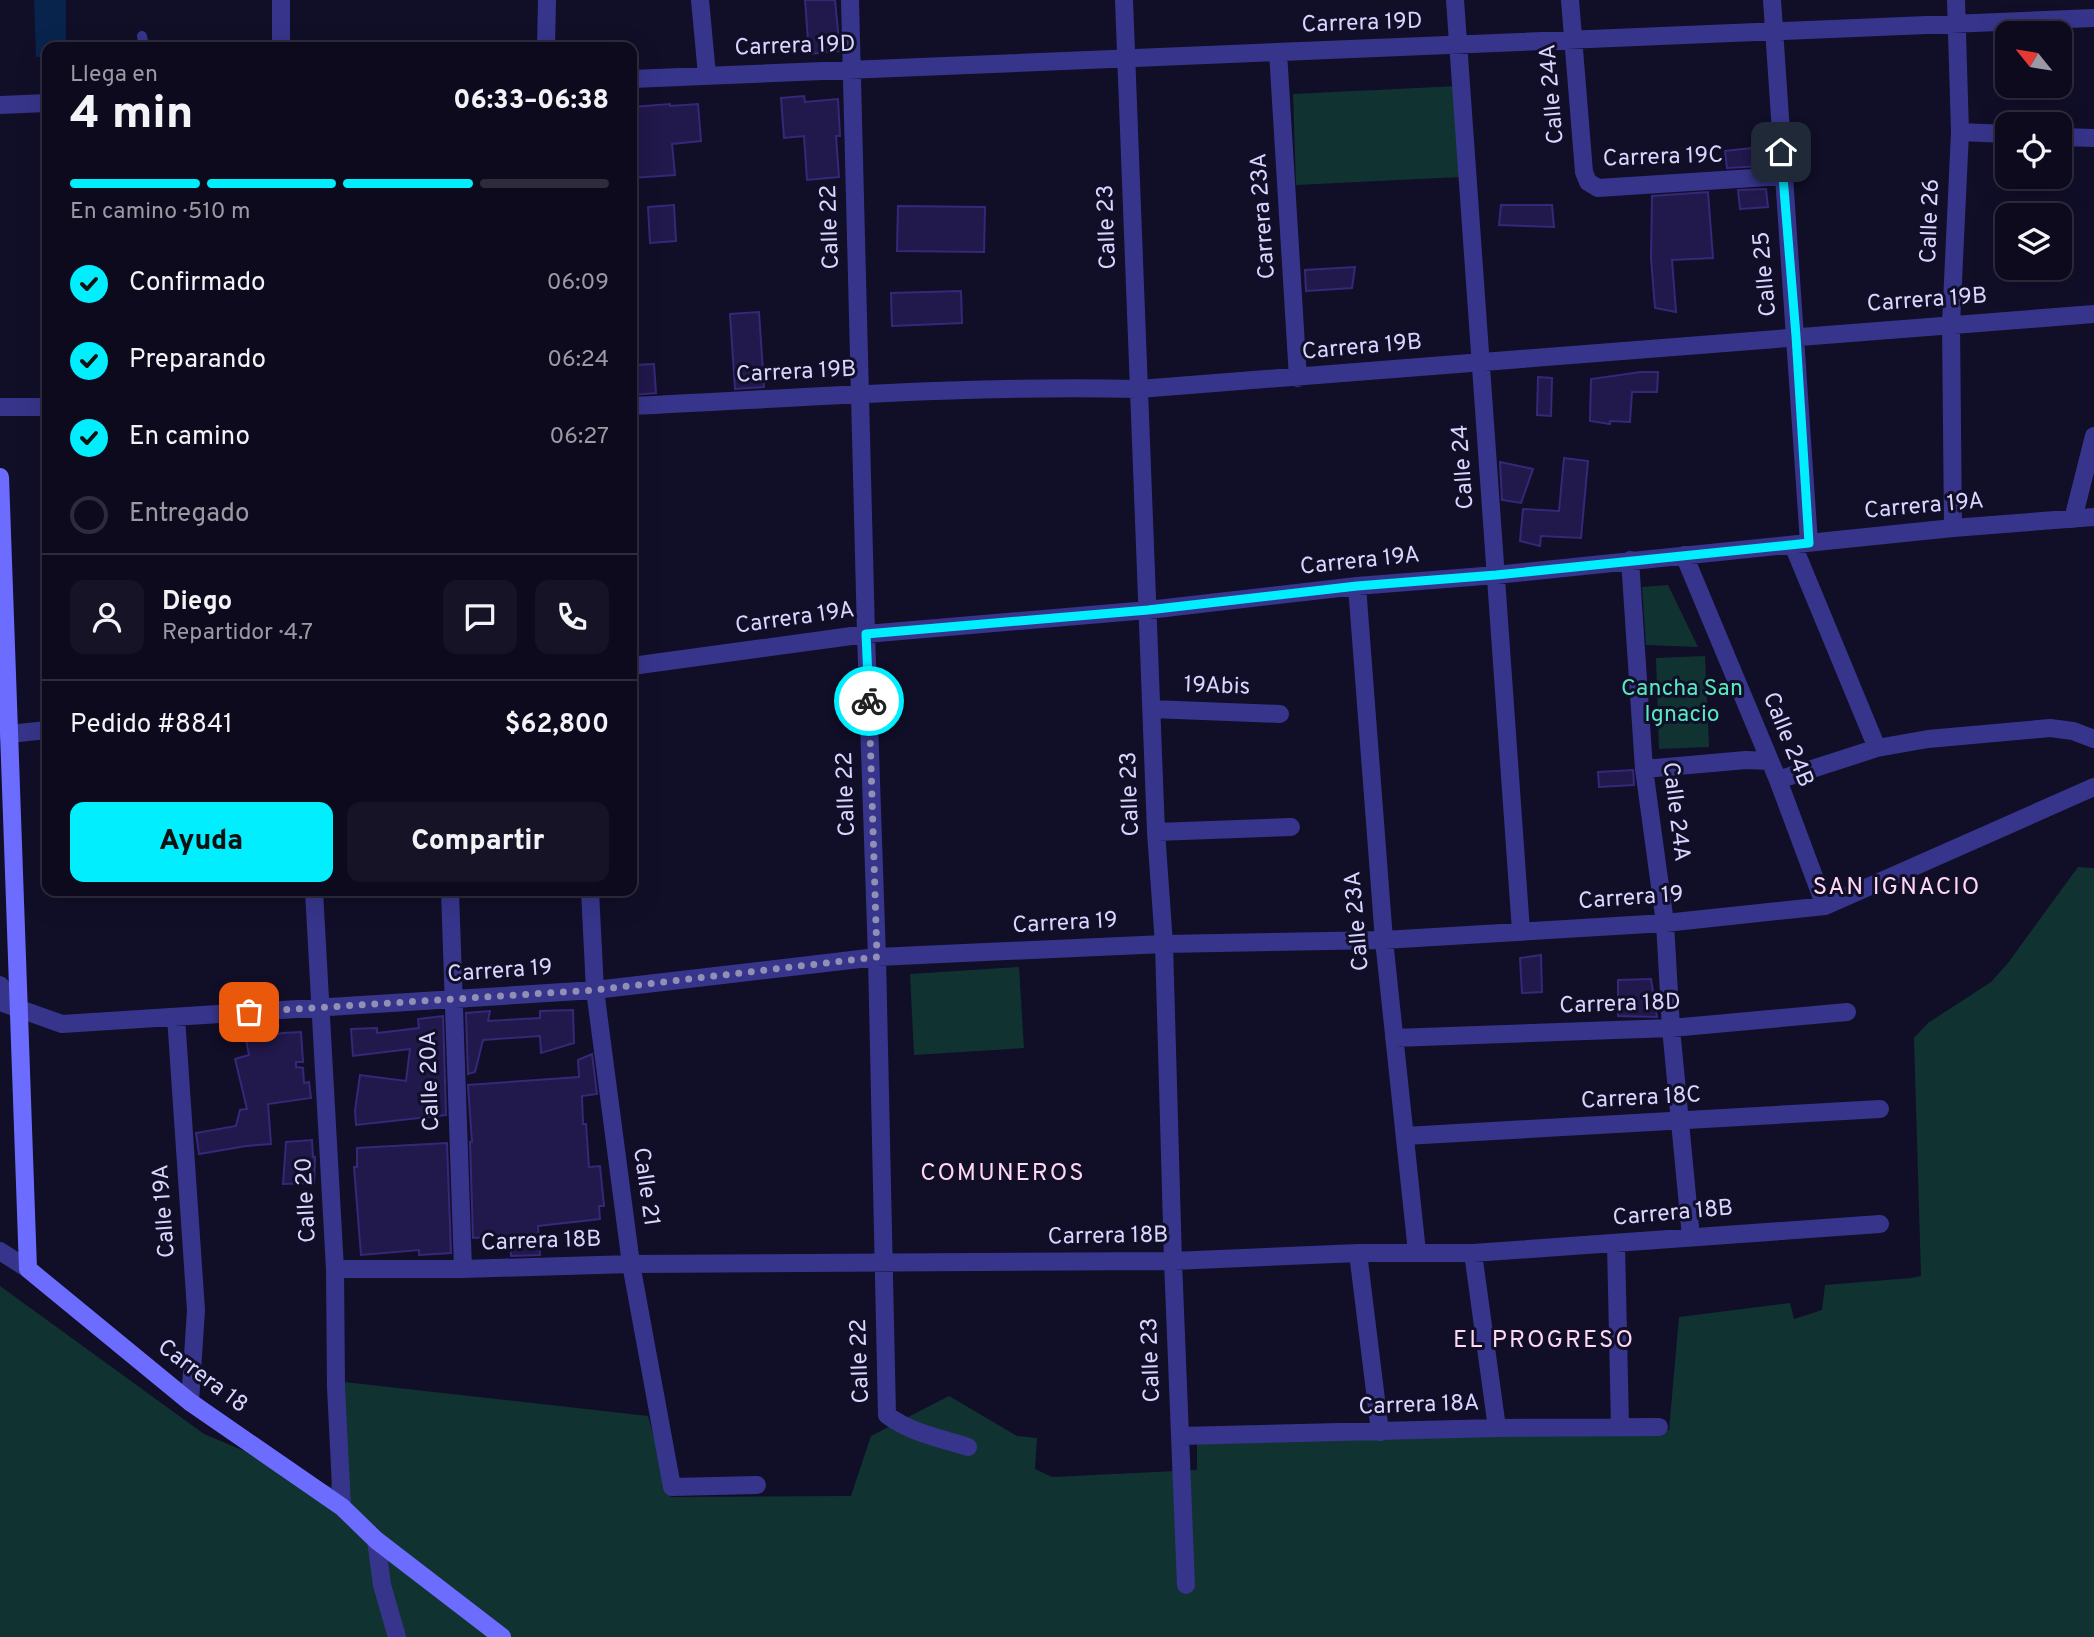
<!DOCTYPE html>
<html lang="es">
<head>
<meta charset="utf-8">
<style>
	body { margin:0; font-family:Overpass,sans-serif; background:#161327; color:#f1f3f6; height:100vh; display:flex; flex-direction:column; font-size:26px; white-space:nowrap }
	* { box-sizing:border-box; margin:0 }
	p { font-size:23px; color:#9a9aa4 }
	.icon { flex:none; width:38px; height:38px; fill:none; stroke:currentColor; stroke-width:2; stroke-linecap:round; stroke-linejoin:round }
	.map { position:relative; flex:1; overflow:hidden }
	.drawer { position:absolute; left:42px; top:42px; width:595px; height:854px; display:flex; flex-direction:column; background:#0d0a1e; border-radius:14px; box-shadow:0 7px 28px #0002,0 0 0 2px #2d2b3c }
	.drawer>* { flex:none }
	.needle { width:46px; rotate:300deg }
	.controls { position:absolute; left:1995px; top:21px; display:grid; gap:14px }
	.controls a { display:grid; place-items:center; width:77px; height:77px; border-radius:14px; background:#0d0a1e; box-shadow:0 7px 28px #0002,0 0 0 2px #2d2b3c; font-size:35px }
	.pin { position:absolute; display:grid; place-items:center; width:60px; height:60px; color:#fff; margin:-30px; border-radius:14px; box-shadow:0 4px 10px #0006 }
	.courier { position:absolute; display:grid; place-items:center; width:70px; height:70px; margin:-35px; border:5px solid #01eeff; border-radius:50%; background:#fff; color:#222; box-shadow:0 2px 9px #0007 }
	.head em { font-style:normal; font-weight:800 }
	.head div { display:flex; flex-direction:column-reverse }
	.head { display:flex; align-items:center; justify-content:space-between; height:119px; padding:0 28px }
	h1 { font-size:46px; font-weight:800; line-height:52px }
	.bar { display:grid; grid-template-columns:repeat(4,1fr); gap:10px 7px; align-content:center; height:84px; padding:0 28px }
	.bar i { height:9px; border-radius:5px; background:#2d2b3c }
	.bar .selected { background:#01eeff }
	.bar p { grid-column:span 4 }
	.line { display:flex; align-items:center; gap:18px; padding:0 28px; border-top:2px solid #2d2b3c }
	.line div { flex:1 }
	.round { display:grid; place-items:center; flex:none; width:74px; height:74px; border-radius:14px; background:#161327 }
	ol { padding:0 28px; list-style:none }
	li { display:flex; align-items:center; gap:21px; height:77px }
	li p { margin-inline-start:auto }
	li .icon { padding:7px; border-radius:50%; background:#01eeff; color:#111; stroke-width:4 }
	li:last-child { color:#9a9aa4 }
	li i { width:38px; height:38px; border:4px solid #2d2b3c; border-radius:50% }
	.action { display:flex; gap:14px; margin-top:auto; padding:14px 28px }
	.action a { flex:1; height:80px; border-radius:14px; background:#01eeff; color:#111; font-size:28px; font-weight:800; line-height:80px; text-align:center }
	.action a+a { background:#161327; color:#f1f3f6 }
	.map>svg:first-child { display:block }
</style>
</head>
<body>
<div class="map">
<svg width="2094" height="1637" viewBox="0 0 2094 1637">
	<rect width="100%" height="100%" fill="#110e28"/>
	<path fill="#103331" d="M1458,86L1461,177L1296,185L1293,94Z
		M1668,585L1698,647L1646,645L1642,587Z
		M1705,656L1709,747L1659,749L1656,658Z
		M2078,867L2094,868V1637H0V1286L204,1434L331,1487L344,1382L648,1416L671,1497L851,1496L871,1436L949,1396L1017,1436L1037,1438L1035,1469L1052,1477L1197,1470V1440L1600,1428L1669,1430L1679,1317L1790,1303L1794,1319L1822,1310L1825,1285L1911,1278L1921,1276L1914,1038L1928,1023L1991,982L2008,963Z
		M1019,967L1024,1048L914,1055L910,974Z"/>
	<path fill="#08244d" d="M34,0H66V47H47V57H36Z"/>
	<path fill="#21184b" stroke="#362879" stroke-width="2" d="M805,0H835L840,51L809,54Z
		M804,96L805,102L838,99L840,136H836L839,177L807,180L804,136L784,138L781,98Z
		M670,104V106L698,104L701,141L672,144L675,175L632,178V107Z
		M1761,147L1763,166L1727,168L1725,151Z
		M1766,189L1768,207L1740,209L1738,190Z
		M1708,192L1713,258L1672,260L1676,312L1655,308L1651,258L1652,196Z
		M674,205L676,241L650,243L648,207Z
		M1501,205H1552L1554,227L1499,225Z
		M898,206L985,207L984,252L897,251Z
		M1355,267L1352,288L1306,291L1305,270Z
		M961,291L962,323L892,326L891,293Z
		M759,312L764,387L735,389L730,314Z
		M654,364L656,393L632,395V365Z
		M1641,372H1658L1657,392H1632L1630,422L1610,421V424L1590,421L1591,379Z
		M1538,377L1552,378L1551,416L1537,415Z
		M1564,458L1588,461L1581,538L1541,536L1540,546L1520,541L1523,509L1559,511Z
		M1500,462L1533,469L1521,503L1502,500Z
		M1633,770L1634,785L1599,787L1598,772Z
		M1541,955L1542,992L1522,993L1520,958Z
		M1651,979L1657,1017L1618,1016V980Z
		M573,1010L574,1043L541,1053L540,1036L483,1040L475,1072L468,1074L466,1013L490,1011L488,1021L540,1018V1011Z
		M443,1016L446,1115L356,1125L355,1110L360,1075L406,1081L410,1049L353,1056L351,1029L377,1028V1033L419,1028L418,1019Z
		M301,1032L303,1062H296V1067L303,1068L304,1083L309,1082L311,1098L268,1104L271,1144L246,1146L199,1154L196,1133L236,1126L240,1110L247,1109L235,1059L249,1055L246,1040L282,1033Z
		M592,1054L597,1094L582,1096L583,1124H586L589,1167L600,1166L604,1206H599L600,1219L538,1226L540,1255L511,1256L510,1236L473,1238L470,1142H472L468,1085L579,1077L578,1060Z
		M312,1140L313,1157H315L314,1183L283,1184L286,1142Z
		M447,1143L451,1253L419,1255V1250L361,1255L354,1167H357V1148Z"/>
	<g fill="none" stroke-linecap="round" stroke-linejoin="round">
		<path stroke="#36358b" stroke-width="10" d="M142,36L144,47"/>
		<path stroke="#36358b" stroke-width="18" d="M281,0V47
			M700,0L707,75
			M850,0L866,634L877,957L887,1415C911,1433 940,1438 968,1447
			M1124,0L1156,832L1164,944L1173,1261L1186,1585
			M1455,0L1521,931
			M1570,0L1584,172L1588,182L1598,188L1783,176
			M1772,0L1809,543
			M546,47L547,0
			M1278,52L1298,378
			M632,79L2094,18
			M0,105L47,103
			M1960,132L2007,134
			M2060,137L2094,138
			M632,406C801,398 970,385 1139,389L2094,314
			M0,407H47
			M2073,519L2094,436
			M1953,528L1951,324L1960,132L1956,0
			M1793,545L1877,748
			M1684,555L1778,780L1825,906
			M1630,560L1644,769L1665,923L1671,1028L1691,1237
			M1357,586L1384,940L1417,1252
			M632,666L866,634L1148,610L1357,586L1496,575L1953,528L2094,517
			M1152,709L1280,714
			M0,729L9,734L47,730
			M1644,769L1746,760L1769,761
			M1778,780L1877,748L1928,739L2050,728L2073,731L2094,739
			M1156,832L1291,827
			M314,891L335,1269L336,1387L342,1507
			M450,891L463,1269
			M590,891L595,990L631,1264L672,1487L757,1485
			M0,985L17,1009
			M0,1002L62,1024L595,990L877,957L1164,944L1384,940L1665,923L1825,906L2094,787
			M176,1017L196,1310L190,1402
			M1394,1038L1671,1028L1847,1012
			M1405,1136L1880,1109
			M1616,1244L1620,1426
			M0,1251L28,1269
			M1358,1253L1380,1432
			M1473,1253L1497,1428
			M335,1269H463L631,1264L1173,1261L1358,1253H1473L1880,1224
			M1180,1436L1497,1428L1659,1427
			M376,1540L382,1585L397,1637"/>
		<path stroke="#6c6dff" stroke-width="18" d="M0,477L28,1269L190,1402L342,1507L376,1540L502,1637"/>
	</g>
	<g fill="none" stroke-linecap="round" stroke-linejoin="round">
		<path stroke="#928fb4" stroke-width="7" stroke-dasharray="0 12.6" d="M249,1012L595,990L877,957L869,701"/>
		<path stroke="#01eeff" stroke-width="9" d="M869,701L866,634L1148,610L1357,586L1496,575L1809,543L1796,336L1781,152"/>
	</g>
	<g text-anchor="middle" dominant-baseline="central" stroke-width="6" stroke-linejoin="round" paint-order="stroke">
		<g font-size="23" fill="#d8d5ff" stroke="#110e28">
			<text transform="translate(1362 24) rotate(-2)">Carrera 19D</text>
			<text transform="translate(795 47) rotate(-2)">Carrera 19D</text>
			<text transform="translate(1553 94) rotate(-95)">Calle 24A</text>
			<text transform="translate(1663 158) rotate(-2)">Carrera 19C</text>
			<text transform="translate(1264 216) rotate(-94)">Carrera 23A</text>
			<text transform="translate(1931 221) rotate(-88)">Calle 26</text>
			<text transform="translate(831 227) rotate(-92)">Calle 22</text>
			<text transform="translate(1108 227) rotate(-92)">Calle 23</text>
			<text transform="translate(1766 274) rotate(-95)">Calle 25</text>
			<text transform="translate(1927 301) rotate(-4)">Carrera 19B</text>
			<text transform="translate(1362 348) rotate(-5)">Carrera 19B</text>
			<text transform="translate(796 373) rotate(-3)">Carrera 19B</text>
			<text transform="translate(1464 467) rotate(-94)">Calle 24</text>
			<text transform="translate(1924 507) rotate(-5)">Carrera 19A</text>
			<text transform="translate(1360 562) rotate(-6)">Carrera 19A</text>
			<text transform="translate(795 619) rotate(-8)">Carrera 19A</text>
			<text transform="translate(1217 687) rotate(2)">19Abis</text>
			<text transform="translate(1787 740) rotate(68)">Calle 24B</text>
			<text transform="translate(847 794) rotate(-92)">Calle 22</text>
			<text transform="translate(1131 794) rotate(-92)">Calle 23</text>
			<text transform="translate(1675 812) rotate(83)">Calle 24A</text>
			<text transform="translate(1631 899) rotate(-4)">Carrera 19</text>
			<text transform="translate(1358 921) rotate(-95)">Calle 23A</text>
			<text transform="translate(1065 924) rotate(-3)">Carrera 19</text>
			<text transform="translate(500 972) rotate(-4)">Carrera 19</text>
			<text transform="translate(1620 1005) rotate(-2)">Carrera 18D</text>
			<text transform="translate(431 1081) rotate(-92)">Calle 20A</text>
			<text transform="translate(1641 1099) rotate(-3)">Carrera 18C</text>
			<text transform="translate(645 1187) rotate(82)">Calle 21</text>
			<text transform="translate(307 1200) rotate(-93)">Calle 20</text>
			<text transform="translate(165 1211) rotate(-94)">Calle 19A</text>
			<text transform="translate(1673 1214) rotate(-5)">Carrera 18B</text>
			<text transform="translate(1108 1237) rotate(-1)">Carrera 18B</text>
			<text transform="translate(541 1242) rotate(-2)">Carrera 18B</text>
			<text transform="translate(1152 1360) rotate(-92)">Calle 23</text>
			<text transform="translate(861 1361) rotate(-92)">Calle 22</text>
			<text transform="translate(202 1377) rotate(37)">Carrera 18</text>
			<text transform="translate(1419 1406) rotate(-2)">Carrera 18A</text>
		</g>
		<g font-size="23" fill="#57e9c0" stroke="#110e28">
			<text x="1682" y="689">Cancha San<tspan x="1682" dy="26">Ignacio</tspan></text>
		</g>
		<g font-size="24" letter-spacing="2" fill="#ffd7f2" stroke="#110e28">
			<text x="1897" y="888">SAN IGNACIO</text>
			<text x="1003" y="1174">COMUNEROS</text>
			<text x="1544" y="1341">EL PROGRESO</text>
		</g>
	</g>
</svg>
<div class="controls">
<a><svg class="needle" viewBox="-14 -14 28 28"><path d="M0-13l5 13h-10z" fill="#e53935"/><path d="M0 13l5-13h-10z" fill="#9a9aa4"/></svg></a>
<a><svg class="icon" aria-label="locate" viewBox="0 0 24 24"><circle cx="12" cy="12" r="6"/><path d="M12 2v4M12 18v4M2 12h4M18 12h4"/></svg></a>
<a><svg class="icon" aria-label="layers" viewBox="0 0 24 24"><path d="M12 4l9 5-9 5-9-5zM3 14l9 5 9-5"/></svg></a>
</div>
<div class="pin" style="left:249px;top:1012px;background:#ea580c"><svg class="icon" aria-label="bag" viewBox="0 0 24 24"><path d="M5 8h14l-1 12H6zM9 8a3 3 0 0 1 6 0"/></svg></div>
<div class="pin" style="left:1781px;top:152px;background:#1f2937"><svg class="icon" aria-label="home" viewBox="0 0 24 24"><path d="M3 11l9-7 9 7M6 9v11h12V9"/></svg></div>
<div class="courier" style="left:869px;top:701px"><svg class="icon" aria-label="bike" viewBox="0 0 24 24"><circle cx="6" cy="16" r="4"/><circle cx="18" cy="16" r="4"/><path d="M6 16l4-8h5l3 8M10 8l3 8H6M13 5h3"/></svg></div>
<section class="drawer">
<div class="head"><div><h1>4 min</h1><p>Llega en</p></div><em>06:33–06:38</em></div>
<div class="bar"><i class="selected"></i><i class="selected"></i><i class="selected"></i><i></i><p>En camino · 510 m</p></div>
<ol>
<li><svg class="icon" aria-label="check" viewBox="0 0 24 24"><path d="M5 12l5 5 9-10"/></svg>Confirmado<p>06:09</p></li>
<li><svg class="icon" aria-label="check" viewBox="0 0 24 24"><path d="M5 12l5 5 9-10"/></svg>Preparando<p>06:24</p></li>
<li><svg class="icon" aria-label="check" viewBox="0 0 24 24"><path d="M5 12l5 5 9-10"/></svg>En camino<p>06:27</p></li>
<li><i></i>Entregado</li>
</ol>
<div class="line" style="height:126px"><a class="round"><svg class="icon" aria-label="person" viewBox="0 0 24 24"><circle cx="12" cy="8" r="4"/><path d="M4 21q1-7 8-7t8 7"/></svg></a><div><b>Diego</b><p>Repartidor · 4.7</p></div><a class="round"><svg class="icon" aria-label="chat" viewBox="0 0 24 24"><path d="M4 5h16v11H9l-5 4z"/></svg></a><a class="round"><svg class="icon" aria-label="phone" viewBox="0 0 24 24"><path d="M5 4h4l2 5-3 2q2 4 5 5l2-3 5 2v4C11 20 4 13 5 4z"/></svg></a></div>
<div class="line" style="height:91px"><div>Pedido #8841</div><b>$62,800</b></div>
<div class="action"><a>Ayuda</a><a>Compartir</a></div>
</section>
</div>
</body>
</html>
